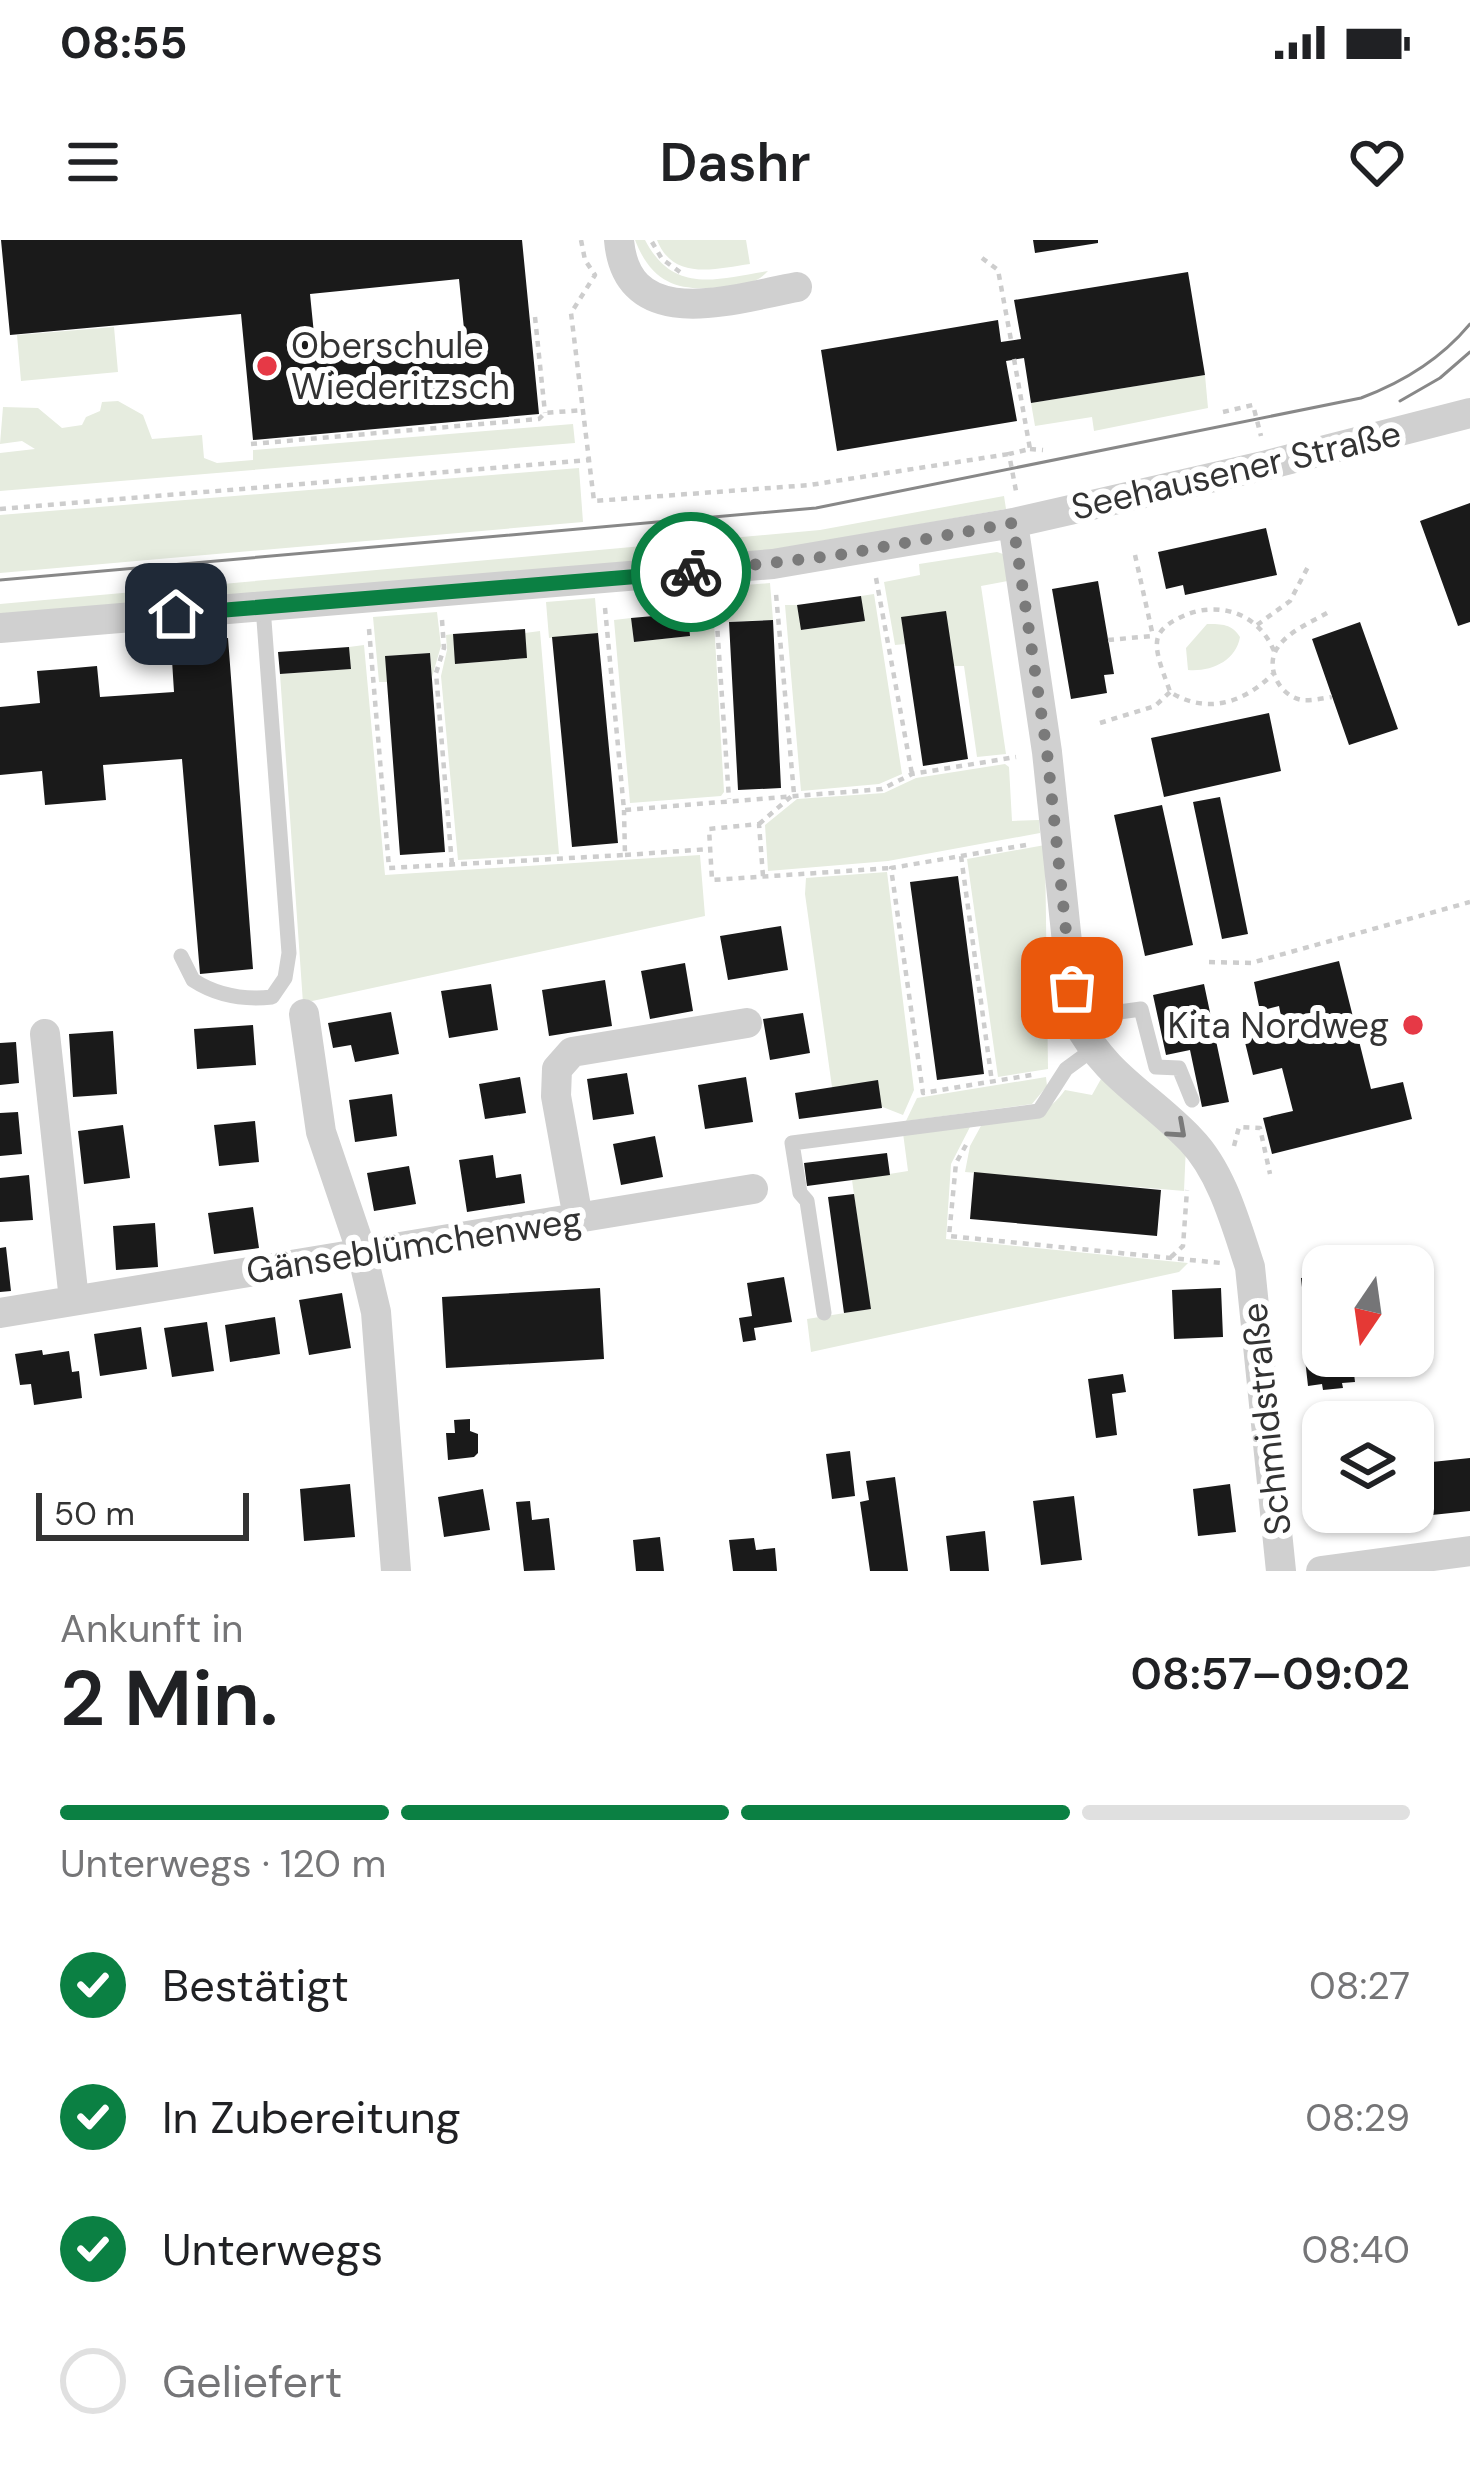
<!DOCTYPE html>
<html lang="de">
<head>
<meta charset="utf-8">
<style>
	body { margin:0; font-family:"DM Sans",sans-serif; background:#f6f6f6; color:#202124; height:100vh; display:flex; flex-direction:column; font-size:45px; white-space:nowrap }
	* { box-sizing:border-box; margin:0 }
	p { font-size:39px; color:#757577 }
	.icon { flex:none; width:66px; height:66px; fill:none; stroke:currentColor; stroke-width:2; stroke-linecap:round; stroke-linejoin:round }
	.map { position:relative; height:1331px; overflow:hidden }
	.side { display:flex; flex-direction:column; background:#fff; flex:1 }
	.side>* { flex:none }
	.needle { width:78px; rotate:193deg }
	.controls { position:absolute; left:1302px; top:1005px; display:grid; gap:24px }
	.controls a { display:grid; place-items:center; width:132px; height:132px; border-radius:24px; background:#fff; box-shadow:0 3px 9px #0004; font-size:60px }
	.scale { position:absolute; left:36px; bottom:30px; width:213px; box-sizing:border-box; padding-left:12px; border:6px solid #333; border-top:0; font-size:33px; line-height:42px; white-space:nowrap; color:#333; -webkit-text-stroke:9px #fff; paint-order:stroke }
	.pin { position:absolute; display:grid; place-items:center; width:102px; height:102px; color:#fff; margin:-51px; border-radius:24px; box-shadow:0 6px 18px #0006 }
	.courier { position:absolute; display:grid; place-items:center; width:120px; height:120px; margin:-60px; border:9px solid #0b8043; border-radius:50%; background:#fff; color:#222; box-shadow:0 3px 15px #0007 }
	.overview em { font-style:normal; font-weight:600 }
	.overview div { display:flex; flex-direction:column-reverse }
	.overview { display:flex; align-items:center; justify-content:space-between; height:204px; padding:0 60px }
	h1 { font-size:78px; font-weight:600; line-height:90px }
	.bar { display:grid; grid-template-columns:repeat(4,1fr); gap:18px 12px; align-content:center; height:144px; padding:0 60px }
	.bar i { height:15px; border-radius:9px; background:#e0e0e0 }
	.bar .on { background:#0b8043 }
	.bar p { grid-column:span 4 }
	ol { padding:0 60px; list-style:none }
	li { display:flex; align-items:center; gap:36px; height:132px }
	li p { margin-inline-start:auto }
	li .icon { padding:12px; border-radius:50%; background:#0b8043; color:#fff; stroke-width:4 }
	li:last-child { color:#757577 }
	li i { width:66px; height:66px; border:6px solid #e0e0e0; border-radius:50% }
	.status { display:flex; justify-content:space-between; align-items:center; height:84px; padding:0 60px; background:#fff; direction:ltr }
	.status svg { height:33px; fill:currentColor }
	header { display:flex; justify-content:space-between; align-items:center; height:156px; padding:0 60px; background:#fff; font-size:54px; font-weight:600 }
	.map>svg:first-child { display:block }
</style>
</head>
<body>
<div class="status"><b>08:55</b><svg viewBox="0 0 49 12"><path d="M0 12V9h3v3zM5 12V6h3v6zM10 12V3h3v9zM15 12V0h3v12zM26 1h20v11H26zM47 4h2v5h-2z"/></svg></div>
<header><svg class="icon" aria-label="menu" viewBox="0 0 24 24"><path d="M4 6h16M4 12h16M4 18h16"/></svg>Dashr<svg class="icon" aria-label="heart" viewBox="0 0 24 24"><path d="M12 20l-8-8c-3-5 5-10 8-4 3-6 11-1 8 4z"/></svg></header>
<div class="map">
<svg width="1470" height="1331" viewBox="0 0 1470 1331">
	<rect width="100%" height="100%" fill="#fff"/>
	<path fill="#e6ecdf" d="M635,0H645C674,55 716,39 768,31C757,43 747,43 732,46C685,52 654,49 635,0Z
		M657,0H746L750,24C715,29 673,41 657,0Z
		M114,87L118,132L21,141L17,95Z
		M1205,135L1208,168L1094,191L1092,177L1035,186L1031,163Z
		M118,161L143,175L152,199L202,195L204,218L217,223L253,220V210L573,184L575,203L0,251V213L35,209L22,201L0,204L3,167L38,168L62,188L82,185L86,177L100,171L102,162Z
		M579,228L583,282L0,333V275Z
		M1004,256L1006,269L775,310L0,377V364L820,290Z
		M997,312L1003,314L1013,340L981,346L1006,514L977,517L964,426H954L901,377L905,404L895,405L884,342L920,335L919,324Z
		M770,343L773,380L722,382L719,347Z
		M712,348L724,552L721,556L630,563L614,380L631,378L634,402L690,396L687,350Z
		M874,354L902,534L879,544L801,551L785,365H797L802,390L864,381L861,356Z
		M595,358L598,393L549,398L546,362Z
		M437,372L441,406L432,437L430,413L386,416L387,442H379L373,377Z
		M1207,384C1222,384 1232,384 1240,397C1236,421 1211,432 1188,430L1186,408Z
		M540,391L559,614L458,620L441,436L447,410L446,395L453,394L456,424L526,418L525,393Z
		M364,405L385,635L700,615L705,676L303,763L280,434L350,429L349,407Z
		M1005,524L1009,527L1012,581L1039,580L1040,593L888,621L768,631L765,585L797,559L884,553L916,538Z
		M1045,605L1048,829L998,837L967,619Z
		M887,632L914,850L903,875L832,847L805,654L806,638Z
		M1046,837L1047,846L1032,864L906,881L917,858Z
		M1101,839L1135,859L1186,905L1184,951L965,932L970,906L982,884C1019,879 1042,882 1065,850L1092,855Z
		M971,885L951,924L946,999L1188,1023L1179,1032L811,1112L807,1079L870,1069L852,940L908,931L903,893Z"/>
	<path fill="#1a1a1a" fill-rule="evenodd" d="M1,0H522L539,174L253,200L241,74L10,95ZM459,39L465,99L316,114L310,54Z
		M1033,0H1098V3L1035,13Z
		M1188,32L1205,135L1031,163L1024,118L1006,121L1017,181L837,211L821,110L998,80L1001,102L1021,99L1014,60Z
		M1470,263V382L1458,386L1420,281Z
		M1266,288L1277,335L1185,355L1183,345L1166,349L1158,312Z
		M1098,341L1114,434L1104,435L1107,453L1071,459L1052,349Z
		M861,356L865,381L801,390L797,365Z
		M946,371L968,519L923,526L901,377Z
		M688,373L690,396L634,402L631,378Z
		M773,380L781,548L738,550L729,382Z
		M1360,382L1398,489L1349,505L1312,399Z
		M525,389L527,418L455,424L453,394Z
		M598,393L618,603L572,607L552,397Z
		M228,398L253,729L200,734L182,519L103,525L106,560L45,565L42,531L0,535V467L40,463L37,431L63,429L97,426L100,457L174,452L171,404Z
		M349,407L351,429L280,434L278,412Z
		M430,413L445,612L400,615L385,416Z
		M1269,473L1281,531L1164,557L1151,498Z
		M1220,557L1248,694L1222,699L1193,562Z
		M1162,565L1193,705L1145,716L1114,575Z
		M958,636L984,834L937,840L910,642Z
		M781,686L788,730L728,740L720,696Z
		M1339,721L1371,849L1403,842L1412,879L1272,914L1263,878L1293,871L1282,828L1253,835L1241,786L1281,776L1279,766L1260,771L1254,742Z
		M685,723L693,771L650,779L641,731Z
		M605,740L612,786L549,796L542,750Z
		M491,744L498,790L449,798L441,751Z
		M1204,744L1229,862L1202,867L1190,810L1166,815L1153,755Z
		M391,772L399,814L355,822L351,805L333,808L328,783Z
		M803,773L810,813L770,820L763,779Z
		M253,785L256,825L197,829L194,789Z
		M113,791L117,854L73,857L69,794Z
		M16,802L19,843L0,845V803Z
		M627,833L634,874L593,880L587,839Z
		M520,837L526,873L485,879L479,844Z
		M746,837L753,882L705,889L698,845Z
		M878,840L882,868L799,879L795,853Z
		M392,854L397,896L355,902L349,860Z
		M18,872L22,914L0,916V873Z
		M255,881L259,922L219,926L214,885Z
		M123,885L130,938L84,944L78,891Z
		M655,896L663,937L621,945L613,904Z
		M887,913L890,935L807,946L804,923Z
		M493,915L496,938L521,934L525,963L467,972L459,920Z
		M409,926L416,964L374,971L367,933Z
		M974,932L1161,950L1157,996L970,979Z
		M29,935L33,980L0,982V938Z
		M854,954L871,1069L844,1073L828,957Z
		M253,967L259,1008L214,1014L208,973Z
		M155,983L158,1027L116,1030L113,986Z
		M6,1007L11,1051L0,1052V1008Z
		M1323,1036V1073L1305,1075L1301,1038Z
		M784,1037L792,1082L754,1088L756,1100L743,1102L739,1078L752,1076L747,1043Z
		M600,1048L604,1119L446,1128L442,1057Z
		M1221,1048L1223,1097L1174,1099L1172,1050Z
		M342,1053L351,1108L309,1115L299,1060Z
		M275,1077L280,1114L230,1122L225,1085Z
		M207,1082L214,1131L172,1137L164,1088Z
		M141,1087L147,1129L100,1136L94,1094Z
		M1323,1109V1116H1352L1355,1142L1342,1143L1343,1148L1323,1150L1322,1144L1308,1146L1304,1110Z
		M42,1110L43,1115L69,1111L72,1132L79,1131L82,1158L34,1165L31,1144L20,1145L15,1114Z
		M1123,1134L1126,1152L1112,1154L1117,1195L1096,1198L1088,1139Z
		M470,1179V1191L478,1194V1213L474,1217L448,1220L446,1193H455L454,1180Z
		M850,1211L855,1256L832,1259L826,1214Z
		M1470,1218V1271L1365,1282L1364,1272H1413V1224Z
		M895,1237L908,1331H870L860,1262L869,1260L866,1241Z
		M350,1244L355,1297L304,1301L300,1249Z
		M1230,1244L1236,1292L1198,1296L1193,1249Z
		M483,1249L490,1290L444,1297L438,1257Z
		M1074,1256L1082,1320L1041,1325L1033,1261Z
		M530,1261L532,1280L549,1278L555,1330L524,1331L516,1262Z
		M985,1291L989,1331H950L946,1296Z
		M660,1297L664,1331H636L633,1300Z
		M754,1298L756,1310L775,1308L777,1331H733L729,1300Z"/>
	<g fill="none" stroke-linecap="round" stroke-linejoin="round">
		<path stroke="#cdcdcd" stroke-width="4.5" stroke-dasharray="6 6" stroke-linecap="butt" d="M581,0L585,20L595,35L571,73L594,261L810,245L1009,214
			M652,2L662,19L680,32
			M982,18L998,30L1011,100
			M535,77L545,173
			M1014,119L1030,209L1009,214L1016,251
			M1223,172L1253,165L1261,196
			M251,204L539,179L545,173L583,170
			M1030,209L1043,210
			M0,269L590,220
			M1135,315L1153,396
			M876,338L912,534
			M715,355L729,559
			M605,368L624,570L882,549L912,534L1016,517
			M1327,373C1311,382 1288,392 1278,407C1264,426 1279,456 1302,460C1311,461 1324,458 1332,457
			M442,380L444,408L436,433L452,625
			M1257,385L1290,361L1310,323
			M369,389L389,628L625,615L624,570
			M1108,400L1152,396
			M1274,411C1258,372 1216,359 1179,378C1171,382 1161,388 1158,397C1153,412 1166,438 1170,452C1207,475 1244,463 1274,433
			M1100,483L1155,466L1170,452
			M759,584L794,554L776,354
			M1026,605L891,628L923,853L1037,834
			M625,615L709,609
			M961,616L992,842
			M763,636L759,584L709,589L712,640L891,628
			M1209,722L1251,723L1470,662
			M966,905L956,923L949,996L1221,1023
			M1234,906L1239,887L1260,888L1270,934
			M1171,1017L1183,1006L1187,950"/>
		<path stroke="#d0d0d0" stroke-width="15" d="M181,716L193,740C216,755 244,760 272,757L285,738L289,713L263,367
			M1075,778L1141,769L1156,827L1179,828L1192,860
			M824,1073L807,961L800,953L792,903L1039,871L1066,829L1092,810"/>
		<path stroke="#d0d0d0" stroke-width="30" d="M619,0C627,96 736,58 797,47
			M1013,283L1047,512L1075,778C1107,839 1146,853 1191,900C1222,932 1236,985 1250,1027L1281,1331
			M0,388L773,324L1013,283L1267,225L1470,173
			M304,774L321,892L362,1013L376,1072L396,1331
			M45,794L74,1060
			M578,978L556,856L557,829L572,812L747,783
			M0,1073L753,949
			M1321,1331L1470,1311"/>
		<path stroke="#888" stroke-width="3" d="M1400,161L1440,138L1470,112
			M0,340L816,268L1361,158C1404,142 1441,119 1470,84"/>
	</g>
	<defs><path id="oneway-chevron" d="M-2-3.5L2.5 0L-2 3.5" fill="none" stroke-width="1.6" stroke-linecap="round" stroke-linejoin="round" transform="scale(3)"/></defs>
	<use stroke="#7a7a7a" href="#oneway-chevron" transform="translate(1178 890) rotate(42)"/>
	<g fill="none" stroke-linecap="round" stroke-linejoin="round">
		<path stroke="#7a7a7a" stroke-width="12" stroke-dasharray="0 21.6" d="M691,332L839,315L1013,283L1047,512L1072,748"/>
		<path stroke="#0b8043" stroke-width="15" d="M176,374L691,332"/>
	</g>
	<g fill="#e63946" stroke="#fff" stroke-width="4.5">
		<circle cx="267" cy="126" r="12"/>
		<circle cx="1413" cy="785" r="12"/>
	</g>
	<g text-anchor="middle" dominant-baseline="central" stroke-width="12" stroke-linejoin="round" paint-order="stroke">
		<g font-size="36" fill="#333" stroke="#fff" text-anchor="start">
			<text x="291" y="105">Oberschule<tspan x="291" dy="41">Wiederitzsch</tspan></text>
			<text x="1389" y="785" text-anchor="end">Kita Nordweg</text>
		</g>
		<g font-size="36" fill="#333" stroke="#fff">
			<text transform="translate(1236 230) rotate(-13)">Seehausener Straße</text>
			<text transform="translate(414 1005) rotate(-9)">Gänseblümchenweg</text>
			<text transform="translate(1266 1179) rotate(-96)">Schmidstraße</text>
		</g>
	</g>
</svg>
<div class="controls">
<a><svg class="needle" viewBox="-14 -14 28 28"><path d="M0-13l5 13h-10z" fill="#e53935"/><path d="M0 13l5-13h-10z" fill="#757577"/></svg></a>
<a><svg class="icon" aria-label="layers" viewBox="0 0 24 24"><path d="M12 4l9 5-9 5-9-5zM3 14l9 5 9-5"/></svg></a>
</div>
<div class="scale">50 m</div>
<div class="pin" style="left:1072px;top:748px;background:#ea580c"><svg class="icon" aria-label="bag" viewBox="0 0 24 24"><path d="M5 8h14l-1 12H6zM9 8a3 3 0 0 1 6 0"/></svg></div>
<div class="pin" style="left:176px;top:374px;background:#1f2937"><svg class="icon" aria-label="home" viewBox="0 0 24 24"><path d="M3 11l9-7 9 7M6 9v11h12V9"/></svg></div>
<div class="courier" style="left:691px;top:332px"><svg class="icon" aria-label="bike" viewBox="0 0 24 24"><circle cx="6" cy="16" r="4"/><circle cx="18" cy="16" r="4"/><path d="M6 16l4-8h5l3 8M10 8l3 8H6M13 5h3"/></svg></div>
</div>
<section class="side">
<div class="overview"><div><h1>2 Min.</h1><p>Ankunft in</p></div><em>08:57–09:02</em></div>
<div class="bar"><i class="on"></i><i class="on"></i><i class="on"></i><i></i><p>Unterwegs · 120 m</p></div>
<ol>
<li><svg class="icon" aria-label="check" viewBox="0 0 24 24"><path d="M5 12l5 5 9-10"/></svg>Bestätigt<p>08:27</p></li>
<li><svg class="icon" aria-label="check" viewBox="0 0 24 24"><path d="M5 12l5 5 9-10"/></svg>In Zubereitung<p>08:29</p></li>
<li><svg class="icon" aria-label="check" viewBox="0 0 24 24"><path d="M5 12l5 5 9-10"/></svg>Unterwegs<p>08:40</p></li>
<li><i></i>Geliefert</li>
</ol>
</section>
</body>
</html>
